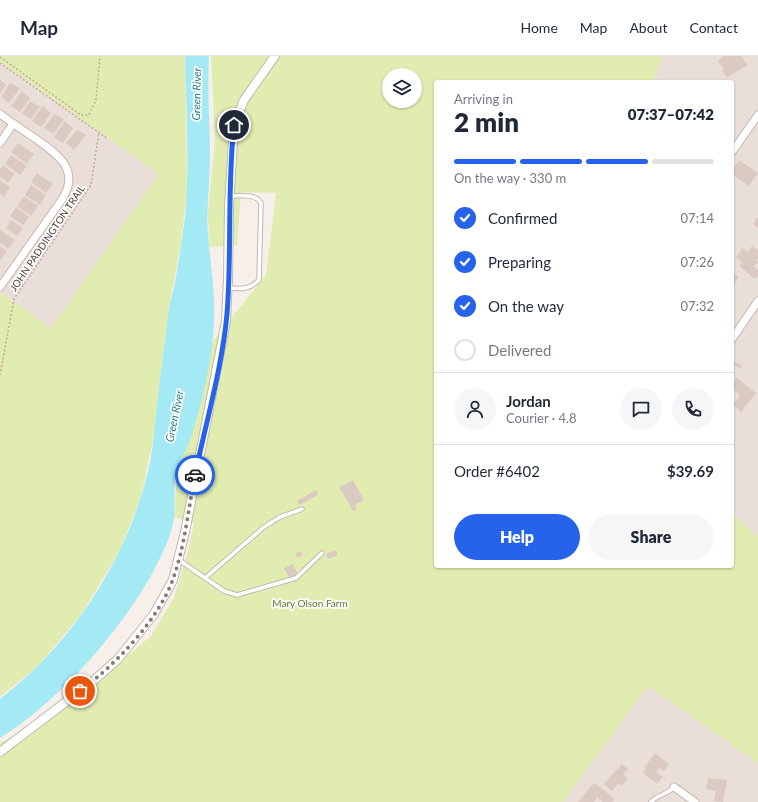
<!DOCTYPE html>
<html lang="en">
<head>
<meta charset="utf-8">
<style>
	body { margin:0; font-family:Lato,sans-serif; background:#f6f6f7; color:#1f2937; height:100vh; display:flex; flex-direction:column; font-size:15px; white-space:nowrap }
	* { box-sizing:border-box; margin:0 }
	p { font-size:13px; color:#747a83 }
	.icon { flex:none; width:22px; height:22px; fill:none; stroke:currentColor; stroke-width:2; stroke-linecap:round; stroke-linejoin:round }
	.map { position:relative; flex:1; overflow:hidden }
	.drawer { position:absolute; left:434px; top:24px; width:300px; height:488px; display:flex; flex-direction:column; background:#fff; border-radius:4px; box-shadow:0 1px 3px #0004 }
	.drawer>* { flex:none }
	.buttons { position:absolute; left:382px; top:12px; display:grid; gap:8px }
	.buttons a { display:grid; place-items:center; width:40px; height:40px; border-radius:50%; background:#fff; box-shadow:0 1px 3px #0004; font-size:20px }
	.pin { position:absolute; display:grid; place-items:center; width:34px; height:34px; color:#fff; margin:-17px; border:2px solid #fff; border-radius:50%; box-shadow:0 1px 4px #0007 }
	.courier { position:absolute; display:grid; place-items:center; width:40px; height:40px; margin:-20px; border:3px solid #2563eb; border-radius:50%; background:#fff; color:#222; box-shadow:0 1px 5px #0007 }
	.summary em { font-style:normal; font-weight:800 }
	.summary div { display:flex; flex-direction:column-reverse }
	.summary { display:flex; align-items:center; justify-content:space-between; height:68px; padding:0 20px }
	h1 { font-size:26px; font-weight:800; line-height:30px }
	.bar { display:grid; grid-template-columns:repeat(4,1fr); gap:6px 4px; align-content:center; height:48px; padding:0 20px }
	.bar i { height:5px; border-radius:3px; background:#e0e1e3 }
	.bar .active { background:#2563eb }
	.bar p { grid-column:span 4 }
	.line { display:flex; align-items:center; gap:10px; padding:0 20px; border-top:1px solid #e0e1e3 }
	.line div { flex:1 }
	.round { display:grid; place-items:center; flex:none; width:42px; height:42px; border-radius:21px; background:#f6f6f7 }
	ol { padding:0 20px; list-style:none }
	li { display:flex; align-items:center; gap:12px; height:44px }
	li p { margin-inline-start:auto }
	li .icon { padding:4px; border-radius:50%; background:#2563eb; color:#fff; stroke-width:4 }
	li:last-child { color:#747a83 }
	li i { width:22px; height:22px; border:2px solid #e0e1e3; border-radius:50% }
	.cta { display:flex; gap:8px; margin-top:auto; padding:8px 20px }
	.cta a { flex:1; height:46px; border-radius:24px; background:#2563eb; color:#fff; font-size:16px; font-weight:800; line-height:46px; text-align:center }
	.cta a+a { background:#f6f6f7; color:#1f2937 }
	header { display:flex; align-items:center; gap:24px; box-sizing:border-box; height:56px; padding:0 20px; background:#fff; border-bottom:1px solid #e0e1e3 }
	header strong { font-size:19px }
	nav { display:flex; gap:22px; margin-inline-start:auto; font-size:14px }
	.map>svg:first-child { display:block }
</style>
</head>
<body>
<header>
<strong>Map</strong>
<nav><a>Home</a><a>Map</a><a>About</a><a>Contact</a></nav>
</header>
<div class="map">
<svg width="758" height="746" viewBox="0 0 758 746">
	<rect width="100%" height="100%" fill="#f6efea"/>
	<path fill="#eadfd8" d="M663,0H758V481L732,457V26H653Z
		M0,6L159,118L51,272L0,236Z
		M648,630L758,707V746H563Z"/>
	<path fill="#e1ecb1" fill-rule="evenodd" d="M0,0H185L187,133L181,186L168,257L154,379L141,441L119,496L80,560L37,611L0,641V236L51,272L159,118L0,6Z
		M211,0H663L653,26H436V510H732V457L758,481V707L648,630L563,746H0V687L41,666L121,605L151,580L174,542L189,492L194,467L174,461L177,416L193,372L212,286L266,219L276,137L241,136L237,189L209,191L208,155L215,85ZM389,19H415V45H389Z"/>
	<path fill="#a4eaf5" d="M185,0H209C207,33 210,66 210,99C210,125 206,152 208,178C210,206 215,233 214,261C214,297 201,353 189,387C185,396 180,405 177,415C171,435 178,455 171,475C147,548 65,642 0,682V643C72,588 126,505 148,416C154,391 155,365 158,340C161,314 165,287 168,260C169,249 173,238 175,226C179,205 182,182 185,161C190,107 186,53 185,0Z"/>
	<path fill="#dbcac1" d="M724,0H741L748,9L727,21L722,15L724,13L718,5Z
		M0,23L6,29L0,38Z
		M10,27L20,32L9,47L1,41Z
		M22,35L30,42L20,56L11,50Z
		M30,45L40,51L31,63L22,57Z
		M43,50L51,57L41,71L32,65Z
		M54,58L64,63L53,78L44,72Z
		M65,65L73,72L63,87L54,81Z
		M77,74L86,79L74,94L66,87Z
		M18,87L34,98L27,108L11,96Z
		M11,99L27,110L20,119L5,108Z
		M739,104L758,117L749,130L732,118V115Z
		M3,109L15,118L8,127L0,121V113Z
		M37,117L53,128L46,137L31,126Z
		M0,124L10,131L4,141L0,138Z
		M31,129L46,139L40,149L25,139Z
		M24,140L38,150L31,160L17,150Z
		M16,151L29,161L23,169L10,160Z
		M758,161V172L753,168Z
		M11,164L23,172L17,180L6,172Z
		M0,174L15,184L9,193L0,187Z
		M0,190L7,195L0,205Z
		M752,190L758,194V203H756L758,207L753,210L758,214V220L755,223L739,210L742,206L736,202L742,192L748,196Z
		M732,216L739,221L732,232Z
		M733,304L742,310L740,313L732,307Z
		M737,322L756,337L741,356L733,349L740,339L732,332V327Z
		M353,424L364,444L355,449L357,453L353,455L339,431Z
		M316,434L318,439L299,449L297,445Z
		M336,494L338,499L328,503L326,498Z
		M301,495L303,499L297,502L295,498Z
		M293,508L298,519L290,523L284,512Z
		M655,697L669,708L664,715L659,712L656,716L663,721L657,728L643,717L646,713L644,712Z
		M622,708L628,713L623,718L628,722L622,730L618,727L612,735L604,728Z
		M708,722L727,724L723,746L714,745L716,735L706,733Z
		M594,727L615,743L612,746H603L596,740L597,742L594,746H578Z"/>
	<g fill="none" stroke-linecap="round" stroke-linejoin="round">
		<g stroke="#c5b7af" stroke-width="5.5">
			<path id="service" d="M228,232C241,233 249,234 259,224L261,147C255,137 241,140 230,140
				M179,504L224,535L237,539L296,522L322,497
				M205,522L264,471L280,461L302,453
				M651,746C658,738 667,739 674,731"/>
		</g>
		<g stroke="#c5b7af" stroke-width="9">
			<path id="minor" d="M0,58C12,67 24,75 36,83C57,98 80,113 63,142L0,231
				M0,87L13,68
				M732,96L758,59
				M732,283L758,245
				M674,731L695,746"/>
		</g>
		<g stroke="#c5b7af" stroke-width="10">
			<path id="tertiary" d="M0,696L92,626L118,603L154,558L173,524L185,476L226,265L228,224L229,150L234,69L244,44L275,0"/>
		</g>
		<path stroke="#c5ab9c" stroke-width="1.5" stroke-dasharray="2 2" stroke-linecap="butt" d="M0,1L81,59H89L96,44L100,0
			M0,7L108,83
			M15,223L38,208
			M15,223L23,229
			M0,319L14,243L91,129L99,76"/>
		<use href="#service" stroke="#fff" stroke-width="3.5"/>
		<use href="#minor" stroke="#fff" stroke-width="7"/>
		<use href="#tertiary" stroke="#fff" stroke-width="8"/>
	</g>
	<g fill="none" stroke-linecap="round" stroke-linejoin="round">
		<path stroke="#867c76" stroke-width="4" stroke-dasharray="0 7.2" d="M80,635C115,609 158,565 173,523C185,490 188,454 195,419"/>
		<path stroke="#2563eb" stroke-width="5" d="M195,419C206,366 222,312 227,258C232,195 227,132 234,69"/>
	</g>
	<g text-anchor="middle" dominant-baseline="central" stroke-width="3.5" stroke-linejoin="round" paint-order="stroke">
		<g font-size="10" fill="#4a3e37" stroke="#fff">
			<text transform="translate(47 182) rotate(-56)">JOHN PADDINGTON TRAIL</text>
		</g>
		<g font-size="10" fill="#5d7b25" stroke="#fff">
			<text x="310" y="547">Mary Olson Farm</text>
		</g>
		<g font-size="11" font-style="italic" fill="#227b8a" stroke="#fff">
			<text transform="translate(196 38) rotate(-89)">Green River</text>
			<text transform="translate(174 360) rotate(-78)">Green River</text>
		</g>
	</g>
</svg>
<div class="buttons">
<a><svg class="icon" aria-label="layers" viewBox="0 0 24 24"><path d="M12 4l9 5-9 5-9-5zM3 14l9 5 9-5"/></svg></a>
</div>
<div class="pin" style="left:80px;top:635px;background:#ea580c"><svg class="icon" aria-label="bag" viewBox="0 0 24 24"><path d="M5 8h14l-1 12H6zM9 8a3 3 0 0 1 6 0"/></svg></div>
<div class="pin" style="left:234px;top:69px;background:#1f2937"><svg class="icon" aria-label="home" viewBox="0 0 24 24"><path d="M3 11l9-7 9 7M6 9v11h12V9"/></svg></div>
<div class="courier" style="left:195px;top:419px"><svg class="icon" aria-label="car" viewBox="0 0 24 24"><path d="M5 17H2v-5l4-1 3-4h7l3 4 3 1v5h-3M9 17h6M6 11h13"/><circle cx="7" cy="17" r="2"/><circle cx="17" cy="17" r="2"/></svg></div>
<section class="drawer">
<div class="summary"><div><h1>2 min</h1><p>Arriving in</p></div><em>07:37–07:42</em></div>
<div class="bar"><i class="active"></i><i class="active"></i><i class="active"></i><i></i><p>On the way · 330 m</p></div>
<ol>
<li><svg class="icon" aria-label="check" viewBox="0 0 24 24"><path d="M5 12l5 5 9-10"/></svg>Confirmed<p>07:14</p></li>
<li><svg class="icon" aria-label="check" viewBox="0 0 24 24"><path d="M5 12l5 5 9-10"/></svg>Preparing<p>07:26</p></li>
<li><svg class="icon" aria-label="check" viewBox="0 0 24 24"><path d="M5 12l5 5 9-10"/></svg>On the way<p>07:32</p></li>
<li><i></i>Delivered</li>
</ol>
<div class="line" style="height:72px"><a class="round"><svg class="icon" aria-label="person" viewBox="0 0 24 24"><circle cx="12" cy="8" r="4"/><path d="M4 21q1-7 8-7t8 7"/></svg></a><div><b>Jordan</b><p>Courier · 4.8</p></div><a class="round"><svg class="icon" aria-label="chat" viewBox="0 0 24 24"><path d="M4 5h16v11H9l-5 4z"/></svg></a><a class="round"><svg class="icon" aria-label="phone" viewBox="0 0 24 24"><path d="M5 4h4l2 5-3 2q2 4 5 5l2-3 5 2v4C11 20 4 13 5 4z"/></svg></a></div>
<div class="line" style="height:52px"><div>Order #6402</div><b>$39.69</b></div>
<div class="cta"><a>Help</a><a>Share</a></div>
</section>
</div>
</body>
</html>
